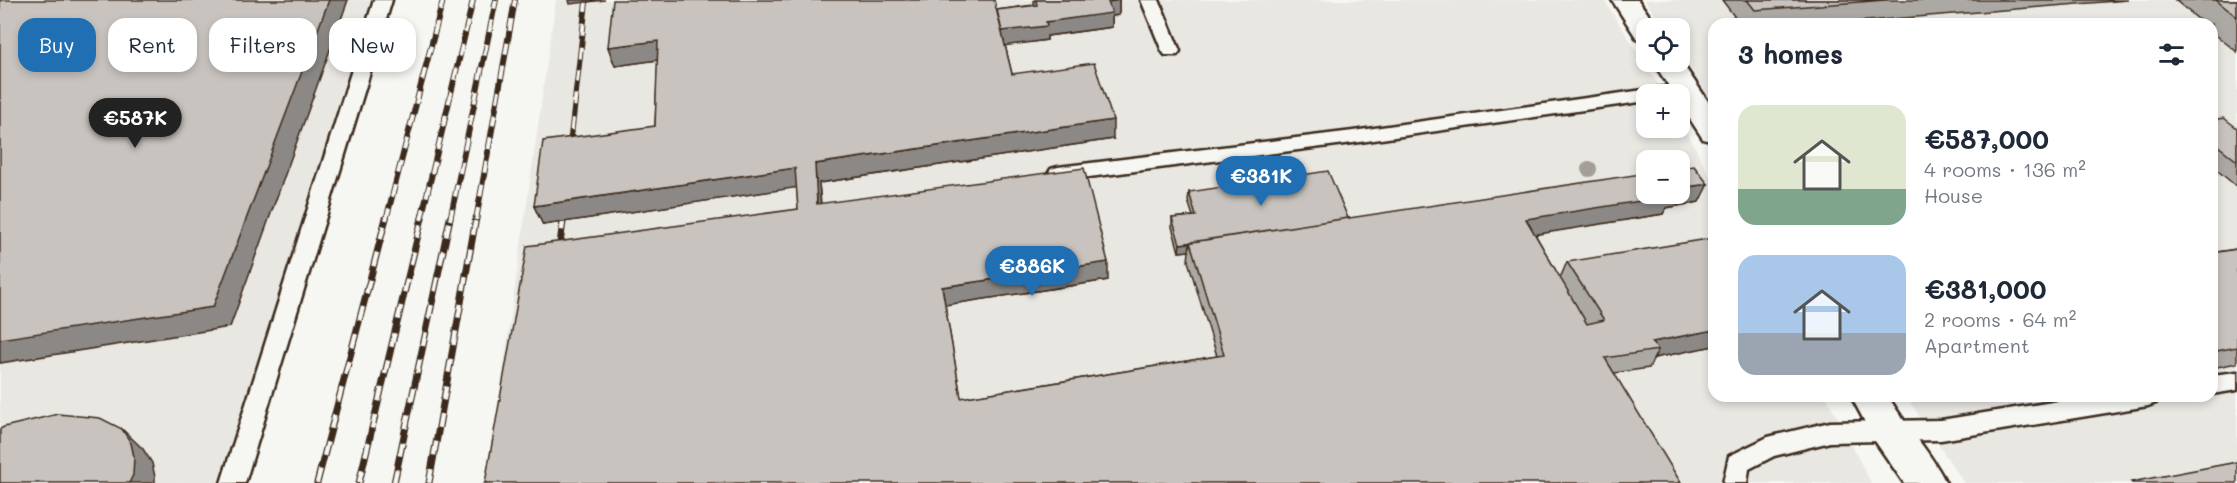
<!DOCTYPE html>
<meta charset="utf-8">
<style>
:root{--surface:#fff;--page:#f6f6f7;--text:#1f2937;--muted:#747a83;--accent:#1f6fb2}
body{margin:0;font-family:Mali,sans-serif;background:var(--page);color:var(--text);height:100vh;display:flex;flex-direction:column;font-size:22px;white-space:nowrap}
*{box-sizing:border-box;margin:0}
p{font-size:20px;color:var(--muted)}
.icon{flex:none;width:33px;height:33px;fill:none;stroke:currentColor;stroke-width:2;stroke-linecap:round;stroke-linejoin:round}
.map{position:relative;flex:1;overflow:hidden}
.sheet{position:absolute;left:1708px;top:18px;width:510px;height:384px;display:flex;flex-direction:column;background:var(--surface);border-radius:18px;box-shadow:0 3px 9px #0003}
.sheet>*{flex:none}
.banner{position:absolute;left:18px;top:18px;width:570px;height:54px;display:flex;gap:12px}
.tools{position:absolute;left:1636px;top:18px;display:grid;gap:12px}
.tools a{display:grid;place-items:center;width:54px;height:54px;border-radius:12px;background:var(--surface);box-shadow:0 3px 9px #0003;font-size:30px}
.price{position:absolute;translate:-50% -51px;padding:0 14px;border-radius:21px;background:var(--accent);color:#fff;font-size:20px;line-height:39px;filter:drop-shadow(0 2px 3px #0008)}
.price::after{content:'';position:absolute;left:50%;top:36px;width:18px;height:14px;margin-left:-9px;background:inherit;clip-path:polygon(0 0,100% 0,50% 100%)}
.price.active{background:#222;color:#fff}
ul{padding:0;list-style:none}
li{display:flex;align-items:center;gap:18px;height:150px;padding:0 30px}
li span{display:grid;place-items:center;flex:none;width:168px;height:120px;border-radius:18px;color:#555}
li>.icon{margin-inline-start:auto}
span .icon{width:72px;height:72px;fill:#fffc;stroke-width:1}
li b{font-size:26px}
h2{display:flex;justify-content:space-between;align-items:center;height:72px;padding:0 30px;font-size:26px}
.chip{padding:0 21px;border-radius:18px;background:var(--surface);box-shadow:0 3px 9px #0003;font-size:21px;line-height:54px}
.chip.active{background:var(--accent);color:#fff}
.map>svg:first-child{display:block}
.built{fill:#e8e7e2;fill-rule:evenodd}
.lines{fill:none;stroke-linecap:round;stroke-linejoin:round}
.lane-casing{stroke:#3b2a1e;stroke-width:5}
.secondary-casing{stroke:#3b2a1e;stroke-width:5}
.lane{fill:#f6f6f2;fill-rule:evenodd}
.secondary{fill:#f6f6f2;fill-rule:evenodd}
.rail-far1-casing{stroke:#3b2a1e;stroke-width:6}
.rail-casing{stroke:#3b2a1e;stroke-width:7}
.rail-far1{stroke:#f6f6f2;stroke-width:4;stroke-dasharray:12;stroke-linecap:butt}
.rail{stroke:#f6f6f2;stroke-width:4.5;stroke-dasharray:14;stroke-linecap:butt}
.tree{fill:#a59e96}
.wall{fill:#aca8a3;stroke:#3b2a1e;stroke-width:1.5}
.shaded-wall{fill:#8c8885;stroke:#3b2a1e;stroke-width:1.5}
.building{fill:#c8c3be;stroke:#3b2a1e;stroke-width:1.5}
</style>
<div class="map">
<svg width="2237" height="483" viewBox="0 0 2237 483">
<rect width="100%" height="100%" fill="#f6f6f2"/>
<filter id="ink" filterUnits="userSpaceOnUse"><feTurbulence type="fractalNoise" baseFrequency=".0167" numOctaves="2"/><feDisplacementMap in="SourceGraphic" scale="12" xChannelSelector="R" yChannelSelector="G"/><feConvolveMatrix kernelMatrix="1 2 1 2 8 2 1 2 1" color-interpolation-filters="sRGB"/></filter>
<g filter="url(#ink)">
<!-- built -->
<path class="built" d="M 0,0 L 381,0 L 225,483 L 0,483 Z
M 556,0 L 1604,0 L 1664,94 L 1647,94 L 1647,128 L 1680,128 L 1680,119 L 1714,184 L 1714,396 L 1826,396 L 1871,483 L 487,483 ZM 1647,160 L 1680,160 L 1680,194 L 1647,194 Z
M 1645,0 L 2237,0 L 2237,483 L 1964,483 L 1906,396 L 2212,396 L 2212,24 L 1714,24 L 1714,105 L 1680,53 L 1680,28 L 1664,28 Z"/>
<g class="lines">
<!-- lane casing -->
<g class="lane-casing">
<path id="lane" d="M 374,0 L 392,0 L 245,483 L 221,483 Z
M 1141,0 L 1159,0 L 1180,51 L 1177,55 L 1165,55 L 1162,51 Z
M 1686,84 L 1693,86 L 1695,90 L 1693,94 L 1680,97 L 1680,94 L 1647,94 L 1647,101 L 1353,143 L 1058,181 L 1051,179 L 1048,174 L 1051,169 L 1058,167 L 1353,131 Z
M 2237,372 L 2237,390 L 2212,394 L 2212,375 Z
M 2089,396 L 2160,396 L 2156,403 L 2148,406 L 1941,440 L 1830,442 L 1774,456 L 1749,469 L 1747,483 L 1723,483 L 1729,456 L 1768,437 L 1830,422 L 1941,420 Z"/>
</g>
<!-- secondary casing -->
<g class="secondary-casing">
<path id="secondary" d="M 1612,0 L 1638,0 L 1658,28 L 1647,28 L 1647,42 L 1637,39 Z
M 1680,60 L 1714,110 L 1714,142 L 1703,139 L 1680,104 L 1680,94 L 1674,94 L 1653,62 Z
M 1851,396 L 1888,396 C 1905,426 1931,452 1946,483 L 1904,483 L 1875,441 Z"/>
</g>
<!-- lane -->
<use href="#lane" class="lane"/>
<!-- secondary -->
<use href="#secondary" class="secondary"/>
<!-- rail-far1 casing -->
<g class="rail-far1-casing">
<path id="rail-far1" d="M 569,154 L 586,2
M 386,220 L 443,0
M 421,220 L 473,0
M 450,220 L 496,0
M 476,220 L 515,0"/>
</g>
<!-- rail casing -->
<g class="rail-casing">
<path id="rail" d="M 558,258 L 563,222
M 317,483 L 386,218
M 359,483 L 422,218
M 394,483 L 450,218
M 429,483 L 476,218"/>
</g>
<!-- rail-far1 -->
<use href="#rail-far1" class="rail-far1"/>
<!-- rail -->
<use href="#rail" class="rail"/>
</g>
<!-- trees -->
<circle class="tree" cx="1589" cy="169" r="8"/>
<!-- wall -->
<path class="wall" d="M 1034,0 L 1119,0 L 1119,15 L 1112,16 L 1112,27 L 1047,36 L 1047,40 L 1005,45 L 1012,74 L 1113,139 L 819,183 L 821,204 L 1108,280 L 945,305 L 961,398 L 1217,356 L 1188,261 L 1189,251 L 1179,252 L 1172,227 L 1172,218 L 1193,216 L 1188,201 L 1189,192 L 1348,218 L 1699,202 L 1666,208 L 1663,214 L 1535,234 L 1560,278 L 1567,262 L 1714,346 L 1654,358 L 1649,368 L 1614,373 L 485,483 L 798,209 L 797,187 L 543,225 L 534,206 L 655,126 L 658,60 L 615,66 L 608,47 L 997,10 L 1034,5 Z
M 1722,0 L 2128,0 L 1829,24 L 1740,24 Z
M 2175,0 L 2237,0 L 2237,52 L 2212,32 L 2212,24 L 2204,24 Z
M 2212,120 L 2237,128 L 2237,187 L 2212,166 Z
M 2237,249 L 2237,363 L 2212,368 L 2212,253 Z"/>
<!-- shaded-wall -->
<path class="shaded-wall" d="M 329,0 L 348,0 L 230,327 L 0,363 L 0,339 Z
M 569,0 L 605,0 L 570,4 Z
M 1119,0 L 1119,15 L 1112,16 L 1112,27 L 1047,36 L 1047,40 L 1003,46 L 1002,31 L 1046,22 L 1108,2 Z
M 658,41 L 665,59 L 615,66 L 608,47 Z
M 1113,120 L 1113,139 L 819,183 L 822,223 L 817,204 L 815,164 Z
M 795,168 L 800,187 L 543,225 L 534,206 Z
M 1708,184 L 1699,202 L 1666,208 L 1663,214 L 1520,237 L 1526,219 L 1666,194 L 1680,194 L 1680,188 Z
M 1190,243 L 1189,251 L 1179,252 L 1180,244 Z
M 1108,262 L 1108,280 L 945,305 L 942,287 Z
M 1714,330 L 1714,346 L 1654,358 L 1658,350 L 1652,342 Z
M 122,429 L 143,449 L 152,463 L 155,477 L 155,483 L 129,483 Z"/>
<!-- building -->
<path class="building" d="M 0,0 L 329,0 L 213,307 L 0,339 Z
M 613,0 L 994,0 L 1012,74 L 1094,63 L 1113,120 L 815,164 L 817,204 L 1084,168 L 1108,262 L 942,287 L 961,398 L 1224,355 L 1190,242 L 1647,173 L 1647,194 L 1670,194 L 1672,196 L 1526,219 L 1587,324 L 1604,320 L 1567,262 L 1714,238 L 1714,330 L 1652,342 L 1658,350 L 1605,358 L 1681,483 L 485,483 L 527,246 L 798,209 L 795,168 L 534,206 L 543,141 L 655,126 L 658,41 L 608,47 Z
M 1036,0 L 1119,0 L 1108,2 L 1112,13 L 1046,22 L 1047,26 L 1002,31 L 997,10 L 1037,5 Z
M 1747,0 L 1885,0 L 1755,10 Z
M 2216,0 L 2237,0 L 2237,17 Z
M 1997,21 L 2000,24 L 1976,24 Z
M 2224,118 L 2237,128 L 2237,161 L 2212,141 L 2212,120 Z
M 1694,166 L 1708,184 L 1680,188 L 1680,168 Z
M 1328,171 L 1348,218 L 1180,244 L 1172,218 L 1196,216 L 1189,192 Z
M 2237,249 L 2237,347 L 2212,352 L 2212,253 Z
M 58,414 L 100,418 L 122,429 L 131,443 L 134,457 L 133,475 L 129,483 L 0,483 L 0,429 L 4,427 Z
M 2237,462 L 2237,483 L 2132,483 L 2131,482 Z"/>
</g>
</svg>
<div class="tools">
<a><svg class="icon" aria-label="locate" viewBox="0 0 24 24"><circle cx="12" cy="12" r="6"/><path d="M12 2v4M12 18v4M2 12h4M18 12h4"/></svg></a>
<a>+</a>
<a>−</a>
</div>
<b class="price active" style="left:135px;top:149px">€587K</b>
<b class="price" style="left:1261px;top:207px">€381K</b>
<b class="price" style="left:1032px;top:297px">€886K</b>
<div class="banner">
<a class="chip active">Buy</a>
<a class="chip">Rent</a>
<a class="chip">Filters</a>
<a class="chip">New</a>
</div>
<section class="sheet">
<h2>3 homes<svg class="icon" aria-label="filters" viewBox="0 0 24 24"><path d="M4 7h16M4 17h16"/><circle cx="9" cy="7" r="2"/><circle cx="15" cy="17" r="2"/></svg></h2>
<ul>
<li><span style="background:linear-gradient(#dfe7d0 70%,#7fa58c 0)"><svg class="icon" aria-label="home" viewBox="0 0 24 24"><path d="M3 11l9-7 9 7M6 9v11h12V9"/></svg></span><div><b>€587,000</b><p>4 rooms · 136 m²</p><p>House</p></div></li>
<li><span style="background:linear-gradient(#a9c7e8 65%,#9aa5b1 0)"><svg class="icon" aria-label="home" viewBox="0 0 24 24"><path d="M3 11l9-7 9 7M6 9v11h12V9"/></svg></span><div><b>€381,000</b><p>2 rooms · 64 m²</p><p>Apartment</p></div></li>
</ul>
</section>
</div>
